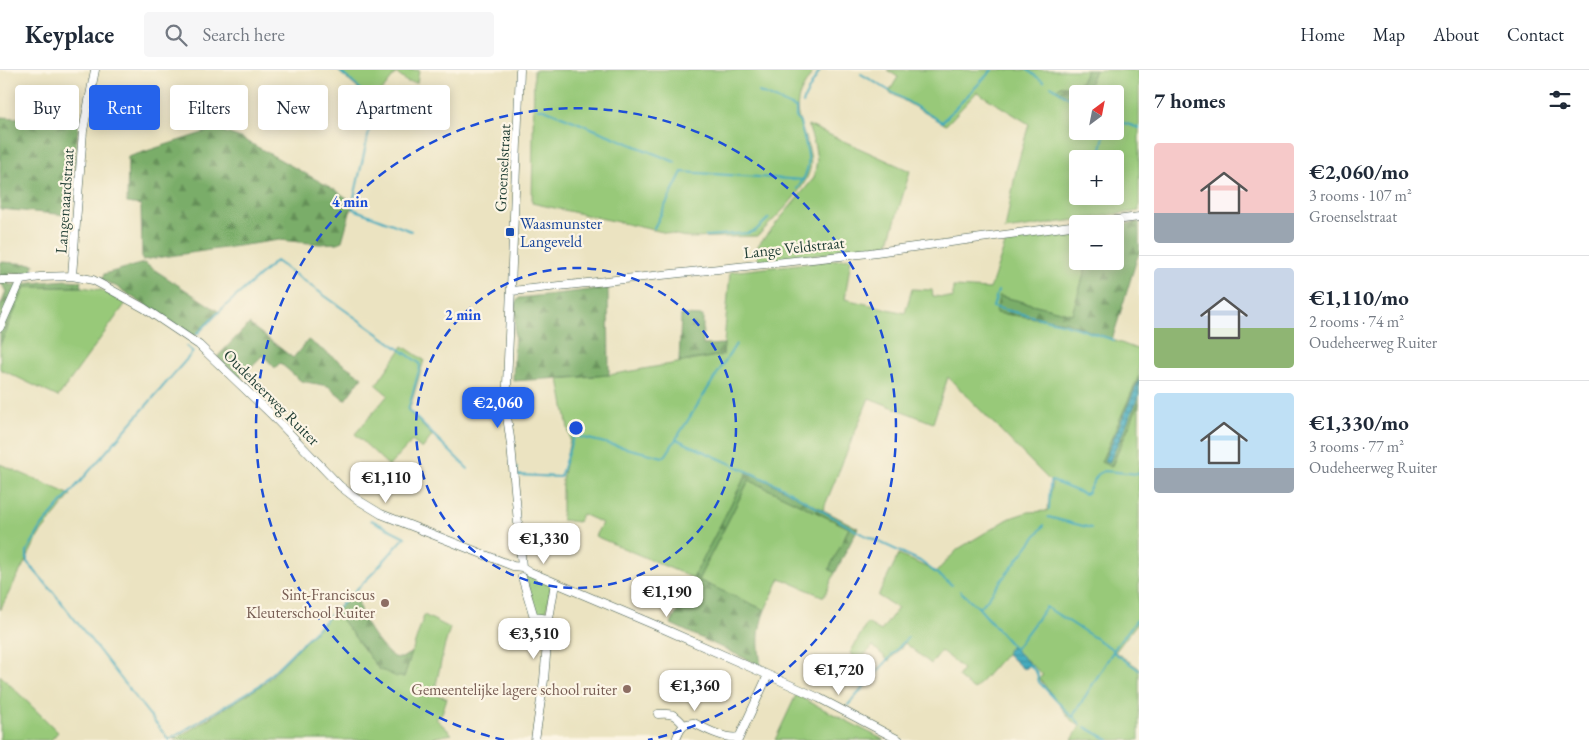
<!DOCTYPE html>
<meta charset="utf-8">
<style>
:root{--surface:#fff;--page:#f6f6f7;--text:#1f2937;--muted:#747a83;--line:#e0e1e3;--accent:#2563eb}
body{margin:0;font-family:"EB Garamond",serif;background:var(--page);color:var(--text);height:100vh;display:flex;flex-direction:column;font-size:19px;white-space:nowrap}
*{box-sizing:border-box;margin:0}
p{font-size:16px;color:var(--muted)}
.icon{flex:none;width:28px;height:28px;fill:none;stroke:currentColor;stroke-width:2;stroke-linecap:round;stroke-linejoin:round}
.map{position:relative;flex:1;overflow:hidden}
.sheet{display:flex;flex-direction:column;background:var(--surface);width:450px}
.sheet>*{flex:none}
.guide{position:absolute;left:15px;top:15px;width:475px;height:45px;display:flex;gap:10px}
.needle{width:32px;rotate:32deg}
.fabs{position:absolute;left:1069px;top:15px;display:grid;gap:10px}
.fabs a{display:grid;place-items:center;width:55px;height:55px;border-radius:5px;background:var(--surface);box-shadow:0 2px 12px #0003;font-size:25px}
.price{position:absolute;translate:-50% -42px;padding:0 11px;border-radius:10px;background:#fff;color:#222;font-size:16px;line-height:32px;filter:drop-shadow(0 1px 2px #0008)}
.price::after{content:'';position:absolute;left:50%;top:30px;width:15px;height:11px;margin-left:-8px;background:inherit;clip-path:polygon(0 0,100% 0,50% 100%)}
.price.current{background:var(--accent);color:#fff}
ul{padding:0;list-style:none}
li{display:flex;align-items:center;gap:15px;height:125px;padding:0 15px}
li+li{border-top:1px solid var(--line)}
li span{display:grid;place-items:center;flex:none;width:140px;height:100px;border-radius:5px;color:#555}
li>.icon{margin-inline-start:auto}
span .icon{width:60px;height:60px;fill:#fffc;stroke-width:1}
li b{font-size:21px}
h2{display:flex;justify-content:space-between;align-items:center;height:60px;padding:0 15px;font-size:21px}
.chip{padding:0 18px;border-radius:5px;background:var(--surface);box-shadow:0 2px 12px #0003;font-size:18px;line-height:45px}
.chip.current{background:var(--accent);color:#fff}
header{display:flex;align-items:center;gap:30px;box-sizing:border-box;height:70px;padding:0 25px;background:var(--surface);border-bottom:1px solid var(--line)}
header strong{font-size:24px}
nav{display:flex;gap:28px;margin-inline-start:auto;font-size:18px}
.search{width:350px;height:45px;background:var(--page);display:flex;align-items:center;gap:12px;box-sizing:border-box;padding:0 18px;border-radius:5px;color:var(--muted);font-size:19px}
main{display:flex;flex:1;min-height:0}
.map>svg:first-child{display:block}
.grass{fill:#98c979;stroke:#5c8356;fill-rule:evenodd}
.forest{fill:url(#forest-firs);stroke:#4c754e}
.water{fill:url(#water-rules);stroke:#2e7378}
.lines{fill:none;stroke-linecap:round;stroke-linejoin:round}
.stream{stroke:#3ea9bd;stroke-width:2}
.minor-casing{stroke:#3e5649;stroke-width:9}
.minor{stroke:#fff;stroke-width:8}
.ring{fill:none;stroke:#1d4ed8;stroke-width:2.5;stroke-dasharray:9 6}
.transit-dot{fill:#1a4fb4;stroke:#fcf5e5;stroke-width:2}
.education-dot{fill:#8d6e63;stroke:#fcf5e5;stroke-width:2}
.labels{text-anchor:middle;stroke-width:4.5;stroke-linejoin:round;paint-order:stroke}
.street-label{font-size:16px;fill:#1f3d34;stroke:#fcf5e5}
.transit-label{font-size:16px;fill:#164399;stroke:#fcf5e5;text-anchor:start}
.education-label{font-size:16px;fill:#785e54;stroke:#fcf5e5;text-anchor:end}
.centre{fill:#1d4ed8;stroke:#fcf5e5;stroke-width:2.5}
.ring-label{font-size:15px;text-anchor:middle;font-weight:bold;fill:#1d4ed8;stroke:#fcf5e5;stroke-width:4.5;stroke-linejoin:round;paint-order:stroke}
</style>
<header>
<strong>Keyplace</strong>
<div class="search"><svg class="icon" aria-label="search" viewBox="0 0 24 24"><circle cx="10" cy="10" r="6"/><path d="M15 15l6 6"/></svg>Search here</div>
<nav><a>Home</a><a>Map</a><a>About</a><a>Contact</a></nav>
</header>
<main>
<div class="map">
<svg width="1139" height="670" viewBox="0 0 1139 670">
<defs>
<pattern id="forest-firs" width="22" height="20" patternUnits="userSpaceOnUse" patternTransform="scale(1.25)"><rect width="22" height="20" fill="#7aad69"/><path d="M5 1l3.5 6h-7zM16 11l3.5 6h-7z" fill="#638e57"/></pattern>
<pattern id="water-rules" width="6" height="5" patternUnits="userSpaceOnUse" patternTransform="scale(1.25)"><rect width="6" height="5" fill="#3ea9bd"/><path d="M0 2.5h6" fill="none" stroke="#338b9a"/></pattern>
</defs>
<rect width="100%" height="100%" fill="#fcf5e5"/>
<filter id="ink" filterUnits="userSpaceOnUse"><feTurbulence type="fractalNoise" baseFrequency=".02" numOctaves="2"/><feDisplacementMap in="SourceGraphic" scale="10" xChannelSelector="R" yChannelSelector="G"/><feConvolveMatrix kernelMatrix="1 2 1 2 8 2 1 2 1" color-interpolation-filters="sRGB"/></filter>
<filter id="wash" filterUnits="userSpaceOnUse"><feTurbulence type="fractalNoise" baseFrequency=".0096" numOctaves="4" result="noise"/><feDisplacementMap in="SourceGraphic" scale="20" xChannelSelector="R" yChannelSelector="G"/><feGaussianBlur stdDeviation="1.12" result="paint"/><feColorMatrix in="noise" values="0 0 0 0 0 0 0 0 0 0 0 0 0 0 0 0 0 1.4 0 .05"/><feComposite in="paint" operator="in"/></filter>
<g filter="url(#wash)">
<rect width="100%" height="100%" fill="#ebe3c1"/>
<!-- grass -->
<path class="grass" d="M 337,0 L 419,0 L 417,13 L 407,12 L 396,3 L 373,32 Z
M 534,0 L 814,0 C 809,9 800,20 798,31 C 793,53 815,76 810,99 C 804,123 774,148 758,166 L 690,168 L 532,133 Z
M 887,0 L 1087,0 L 1081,12 L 1071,16 L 1060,16 L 1056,20 L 1077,33 L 1078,61 L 1115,61 L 1115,24 L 1085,24 L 1095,0 L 1139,0 L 1139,141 L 1005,160 L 1016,100 L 1029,54 L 977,22 L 946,55 L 889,22 L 898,7 ZM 1078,89 L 1115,89 L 1115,126 L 1078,126 Z
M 808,55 L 910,101 L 888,175 L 758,193 L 757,179 L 759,174 L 814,108 L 817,90 L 815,77 Z
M 1077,161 L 1078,191 L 1088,191 L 1072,244 L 1000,226 L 996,243 L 1067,252 L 1139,280 L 1139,306 L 1101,392 L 1112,396 L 1139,333 L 1139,551 L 1115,582 L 1139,598 L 1139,670 L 1072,670 L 1080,656 L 1072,651 L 1039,608 L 1043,605 L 1012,577 L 974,620 L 958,607 L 963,599 L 941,581 L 931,594 L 905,573 L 889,591 L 873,576 L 859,591 L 850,583 L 867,553 L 881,561 L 898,538 L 878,526 L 899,484 L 936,502 L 958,479 L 1010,448 L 1028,442 L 1047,441 L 1052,413 L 948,307 L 933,353 L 869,328 L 823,440 L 748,401 L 693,508 L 595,466 L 602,453 L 582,444 L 578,452 L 562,450 L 562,410 L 570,369 L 559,309 L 609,305 L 723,285 L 730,202 L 851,188 L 845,229 L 905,243 L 912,219 L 932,220 L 933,226 L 953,228 L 953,217 L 990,219 L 1006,171 Z
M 25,217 L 82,217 L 101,220 L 126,233 L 58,327 L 0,299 L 0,275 Z
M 403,276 L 424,290 L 409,341 L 432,366 L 422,379 L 412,371 L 389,396 L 355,364 L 388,325 L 376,315 Z
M 0,394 L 71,425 L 39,465 L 0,540 Z
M 749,410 L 849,458 L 829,499 L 835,503 L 824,527 L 780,508 L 765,540 L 698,510 Z
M 524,503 L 547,512 L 551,516 L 546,544 L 543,546 L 536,542 Z
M 335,541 L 379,599 L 404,607 L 424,545 L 450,558 L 444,578 L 434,624 L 447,628 L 442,643 L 436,649 L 452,664 L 422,670 L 174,670 L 264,614 Z
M 0,605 L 58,662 L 51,670 L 0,670 Z
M 796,625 L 884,670 L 775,670 Z"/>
<!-- forest -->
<path class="forest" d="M 1087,0 L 1095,0 L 1085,24 L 1078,24 L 1077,33 L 1056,20 L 1060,16 L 1071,16 L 1081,12 Z
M 0,47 L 79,51 L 68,145 L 0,139 Z
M 215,59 L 241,68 L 335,120 L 353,132 L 342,171 L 338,173 L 320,174 L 279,170 L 142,190 L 141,135 L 127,133 L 128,87 Z
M 1139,152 L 1139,182 L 1112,270 L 1067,252 L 996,243 L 999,226 L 1072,244 L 1088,191 L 1115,191 L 1115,156 Z
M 0,192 L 34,194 L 32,203 L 10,203 L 8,215 L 66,210 L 81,211 L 82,217 L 25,217 L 0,275 L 0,237 L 6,222 L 2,214 L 0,214 Z
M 144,193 L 218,241 L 194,267 L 117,217 L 102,210 L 104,204 Z
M 608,218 L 609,305 L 513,311 L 516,232 L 519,228 Z
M 681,245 L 703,246 L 703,275 L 724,274 L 723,285 L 679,292 Z
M 249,254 L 293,288 L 308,270 L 362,307 L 345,330 L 328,316 L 301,311 L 280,293 L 275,298 L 263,285 L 240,308 L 217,287 Z
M 1139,306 L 1139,333 L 1111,397 L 1101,392 Z
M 748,401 L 858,458 L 835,503 L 829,499 L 849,458 L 749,410 L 698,510 L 765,540 C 757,561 758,574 761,596 L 671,554 L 693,508 Z
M 355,520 C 359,527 358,535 361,543 C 365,554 383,582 394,587 C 397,588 399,588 402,588 L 412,582 L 404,607 L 397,607 L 379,599 L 335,541 Z"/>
<!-- water -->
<path class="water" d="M 1139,310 L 1139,326 L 1109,393 L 1104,391 Z
M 1011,577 L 1016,580 L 1030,594 L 1027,598 L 1023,599 L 1007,584 L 1007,580 Z"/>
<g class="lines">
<!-- stream -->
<path class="stream" d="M 338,0 L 373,30 L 375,35 L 354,128 L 353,139 L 411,161
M 1027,0 L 1044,12
M 861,4 L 942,52 L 992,0
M 1051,16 L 1078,34
M 759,22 L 796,38 L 796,47 L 800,53 C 807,81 816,94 797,119
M 803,34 L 805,27 L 820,0
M 538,39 L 544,39 L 675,92
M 1115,50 L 1139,58
M 1100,83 L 1105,61
M 654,158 L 682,102 L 804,110
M 706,166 L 748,163 L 755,161 L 769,148
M 998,221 L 993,237 L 1065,254 L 1114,270
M 197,264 L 223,238 L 276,191 L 419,293 L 420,297 L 408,340 L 468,399
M 676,369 L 736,274
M 517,398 L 517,405 L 560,407 L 573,368 L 576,366 L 663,387 L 666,385 L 676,369 L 780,416 L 860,463 L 920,491 L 952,515
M 1049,439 L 1050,412 L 1052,411 L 1084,424 L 1087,423 L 1098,404 L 1104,401 L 1139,404
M 1048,447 L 1091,458
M 960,521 L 978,537 L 1014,578
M 979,537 L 985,532 L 1044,455
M 1015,579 L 1046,537 L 1114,580
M 1113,582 L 1139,600
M 1029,594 L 1037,603 L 1039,612 L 1072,647 L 1073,646 L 1081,655
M 848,635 L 908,567
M 1073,646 L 1117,575 L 1139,547
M 1085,657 L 1109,670
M 170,669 L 260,615 L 373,503 L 405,467 L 371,450
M 169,670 L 54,523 L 27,492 L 27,481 L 42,456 L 65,429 L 193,282 L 186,276"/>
</g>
</g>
<g filter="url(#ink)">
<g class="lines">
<!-- minor casing -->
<g class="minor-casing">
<path id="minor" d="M 520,0 L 506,339 L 511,375 L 522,497
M 1085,154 L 1139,147
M 72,206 L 83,61 L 95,0
M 0,210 L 21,210 L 40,207 L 72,206 L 93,210 L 106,217 L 144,238 L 199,275 L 270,343 L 340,416 L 358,430 L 381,444 L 513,496 L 522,497 L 530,502 L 655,555 L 768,605 L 819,628 L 899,670
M 512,221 L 869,183 L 1078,155
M 0,257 L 21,210
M 522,507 L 534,547 L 549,549
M 658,644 C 672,643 675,644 684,655
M 535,670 L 544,610 L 549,549 L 555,513
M 676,670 C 679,661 683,652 694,653 C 705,659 727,670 739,667
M 738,670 L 768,605"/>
</g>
<!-- minor -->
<use href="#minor" class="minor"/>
</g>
</g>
<!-- distance rings -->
<g class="ring">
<circle cx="576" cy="358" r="160"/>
<path d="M504 670A320 320 0 1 1 648 670"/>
</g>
<!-- markers -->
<rect class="transit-dot" x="505" y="157" width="10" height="10" rx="2.5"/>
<g class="education-dot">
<circle cx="385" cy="533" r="5"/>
<circle cx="627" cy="619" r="5"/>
</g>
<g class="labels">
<!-- street labels -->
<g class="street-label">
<text transform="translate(502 98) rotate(-87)" y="6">Groenselstraat</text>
<text transform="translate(64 131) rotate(-86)" y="6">Langenaardstraat</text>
<text transform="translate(794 177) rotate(-6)" y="6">Lange Veldstraat</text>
<text transform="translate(272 327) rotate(45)" y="6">Oudeheerweg Ruiter</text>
</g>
<!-- transit labels -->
<g class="transit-label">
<text x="520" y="159">Waasmunster<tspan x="520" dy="18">Langeveld</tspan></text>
</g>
<!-- education labels -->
<g class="education-label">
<text x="375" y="530">Sint-Franciscus<tspan x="375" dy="18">Kleuterschool Ruiter</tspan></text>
<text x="617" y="625">Gemeentelijke lagere school ruiter</text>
</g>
</g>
<circle cx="576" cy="358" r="8" class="centre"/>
<g class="ring-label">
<text x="350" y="137">4 min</text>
<text x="463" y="250">2 min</text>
</g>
</svg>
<div class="fabs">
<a><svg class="needle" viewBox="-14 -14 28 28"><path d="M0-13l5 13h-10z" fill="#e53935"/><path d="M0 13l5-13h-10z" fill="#747a83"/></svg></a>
<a>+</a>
<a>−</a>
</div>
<b class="price current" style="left:498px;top:359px">€2,060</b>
<b class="price" style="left:386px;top:434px">€1,110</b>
<b class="price" style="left:544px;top:495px">€1,330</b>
<b class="price" style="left:667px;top:548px">€1,190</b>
<b class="price" style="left:534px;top:590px">€3,510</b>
<b class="price" style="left:839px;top:626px">€1,720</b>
<b class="price" style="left:695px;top:642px">€1,360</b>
<div class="guide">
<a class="chip">Buy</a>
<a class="chip current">Rent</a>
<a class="chip">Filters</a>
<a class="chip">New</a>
<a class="chip">Apartment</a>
</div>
</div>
<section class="sheet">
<h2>7 homes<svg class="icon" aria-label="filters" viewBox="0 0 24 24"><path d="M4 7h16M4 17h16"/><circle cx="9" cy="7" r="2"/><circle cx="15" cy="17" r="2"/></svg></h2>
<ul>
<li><span style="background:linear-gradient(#f6c9c9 70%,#9aa5b1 0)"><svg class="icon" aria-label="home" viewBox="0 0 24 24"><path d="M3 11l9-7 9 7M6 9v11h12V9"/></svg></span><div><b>€2,060/mo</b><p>3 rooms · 107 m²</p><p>Groenselstraat</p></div></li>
<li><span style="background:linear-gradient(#c9d6e8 60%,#8fb573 0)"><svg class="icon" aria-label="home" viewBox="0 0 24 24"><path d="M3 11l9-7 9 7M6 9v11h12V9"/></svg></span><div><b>€1,110/mo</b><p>2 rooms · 74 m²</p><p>Oudeheerweg Ruiter</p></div></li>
<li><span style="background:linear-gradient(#bfe0f5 75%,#9aa5b1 0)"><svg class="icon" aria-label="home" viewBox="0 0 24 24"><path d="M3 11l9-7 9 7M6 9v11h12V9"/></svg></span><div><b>€1,330/mo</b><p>3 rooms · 77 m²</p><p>Oudeheerweg Ruiter</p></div></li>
</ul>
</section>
</main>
